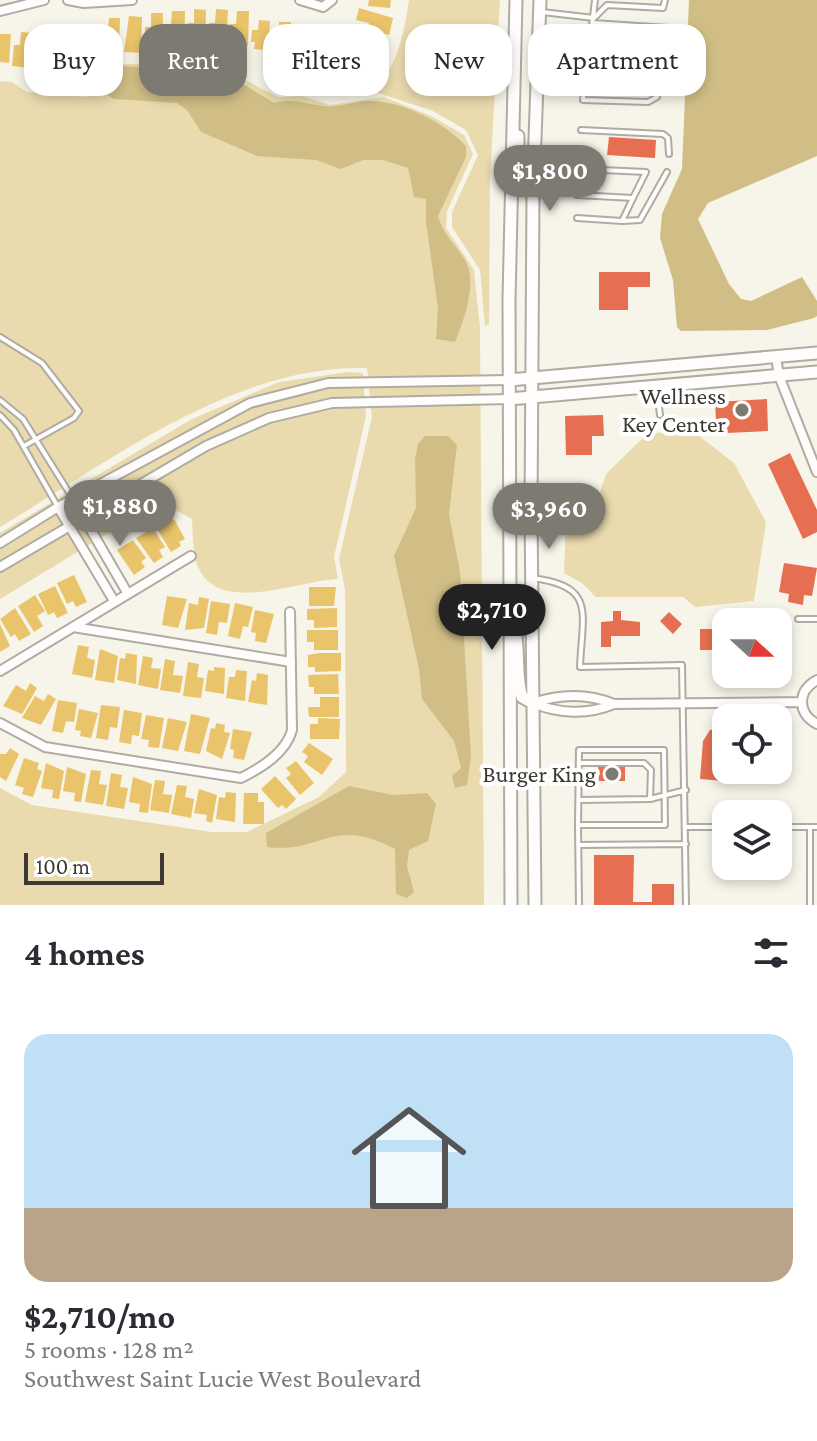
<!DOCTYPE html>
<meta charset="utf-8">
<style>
:root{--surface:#fff;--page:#f2f2f3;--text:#2b2b33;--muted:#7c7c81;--accent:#7d7a72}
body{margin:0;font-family:"Crimson Pro",serif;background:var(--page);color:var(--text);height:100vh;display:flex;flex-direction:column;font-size:30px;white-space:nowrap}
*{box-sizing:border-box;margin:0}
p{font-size:26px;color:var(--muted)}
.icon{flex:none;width:44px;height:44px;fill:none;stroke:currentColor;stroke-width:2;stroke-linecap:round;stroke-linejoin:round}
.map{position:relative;height:905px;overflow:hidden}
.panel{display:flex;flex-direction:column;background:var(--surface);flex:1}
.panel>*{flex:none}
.banner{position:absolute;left:24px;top:24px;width:770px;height:72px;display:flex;gap:16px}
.needle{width:52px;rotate:111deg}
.controls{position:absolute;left:712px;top:608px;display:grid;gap:16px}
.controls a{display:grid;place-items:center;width:80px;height:80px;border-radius:16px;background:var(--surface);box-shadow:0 4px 12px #0003;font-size:40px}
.scale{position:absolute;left:24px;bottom:20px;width:140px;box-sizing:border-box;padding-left:8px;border:4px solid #3c3932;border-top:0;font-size:22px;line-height:28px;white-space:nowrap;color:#3c3932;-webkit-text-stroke:6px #fff;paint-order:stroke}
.price{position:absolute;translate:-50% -68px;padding:0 18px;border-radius:28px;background:var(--accent);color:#fff;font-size:26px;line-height:52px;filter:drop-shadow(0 2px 4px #0008)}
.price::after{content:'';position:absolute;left:50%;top:48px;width:24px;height:18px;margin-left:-12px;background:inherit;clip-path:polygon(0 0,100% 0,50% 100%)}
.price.selected{background:#222;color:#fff}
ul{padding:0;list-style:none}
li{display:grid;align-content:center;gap:16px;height:424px;padding:0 24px}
li span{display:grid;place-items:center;height:248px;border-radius:24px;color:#555}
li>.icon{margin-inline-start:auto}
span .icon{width:144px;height:144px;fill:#fffc;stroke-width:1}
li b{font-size:34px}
h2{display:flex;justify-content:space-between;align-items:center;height:96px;padding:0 24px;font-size:34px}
.chip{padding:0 28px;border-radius:24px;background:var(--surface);box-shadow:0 4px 12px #0003;font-size:28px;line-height:72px}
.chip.selected{background:var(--accent);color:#fff}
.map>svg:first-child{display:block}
.green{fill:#eadbae}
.water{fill:#d0be86}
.homes{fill:#e9c46a}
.shops{fill:#e76f51}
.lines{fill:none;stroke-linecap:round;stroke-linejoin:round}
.lane-casing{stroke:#aeaca3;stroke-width:8}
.street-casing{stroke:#aeaca3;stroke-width:12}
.secondary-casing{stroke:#aeaca3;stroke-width:15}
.lane{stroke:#fefdfc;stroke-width:4}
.street{stroke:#fefdfc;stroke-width:8}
.secondary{stroke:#fefdfc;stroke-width:11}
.poi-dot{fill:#7d7a72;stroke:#fff;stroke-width:3}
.labels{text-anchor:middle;stroke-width:8;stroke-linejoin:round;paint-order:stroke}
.poi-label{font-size:24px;fill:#3c3932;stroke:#fff;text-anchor:end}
</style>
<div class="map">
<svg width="817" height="905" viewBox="0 0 817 905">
<rect width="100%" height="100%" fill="#f7f4e9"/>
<!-- green -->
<path class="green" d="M 409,0 L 500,0 L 490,178 L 489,324 L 485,326 L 480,270 L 452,227 L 452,212 L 478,155 L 466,130 L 433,111 L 375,92 C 397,64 404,35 409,0 Z
M 169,62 L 194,70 L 228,71 L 278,97 L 302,96 L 330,105 L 384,97 L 431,116 L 464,135 L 473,154 L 447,211 L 446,228 L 474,270 L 480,328 L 484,905 L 0,905 L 0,788 L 32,805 L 212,832 L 247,832 L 319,797 L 346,772 L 345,589 L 339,559 L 372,417 L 367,368 C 235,364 109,462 0,527 L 0,81 L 12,82 L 27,92 L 87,97 L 104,86 L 110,65 Z
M 348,372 L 363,373 L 366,416 L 334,557 L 338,579 C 300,580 221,615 199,569 C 192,555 193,534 192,519 L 172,508 L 140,514 L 0,599 L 0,533 L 192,419 L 279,382 Z
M 694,432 L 734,463 L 766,522 L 754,601 L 695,607 L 683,597 L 596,597 L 582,583 L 564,573 L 566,521 L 591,521 L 606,474 L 648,433 Z"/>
<!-- water -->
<path class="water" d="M 689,0 L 817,0 L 817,156 L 708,203 L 698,219 L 729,284 L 741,299 L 751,301 L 802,277 L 817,301 L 817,316 L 814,318 L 767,330 L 681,331 L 677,327 L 673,280 L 660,238 L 662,214 L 682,169 Z
M 123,66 L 230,76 L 274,103 C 294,98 304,104 323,106 C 337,108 352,102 366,101 C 400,99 444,122 466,146 L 466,157 L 438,216 C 443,234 455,244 465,260 C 478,282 464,320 455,342 L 436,339 L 438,308 L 426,222 L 426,199 L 414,197 L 408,168 L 383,160 L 363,160 L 341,169 L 316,160 L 257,156 L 201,132 L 187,110 L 177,103 L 114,99 L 106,94 L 113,69 Z
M 425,436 L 448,436 L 457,445 L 449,514 L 460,572 L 471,756 L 467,785 L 455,788 L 452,776 L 461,768 L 454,741 L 422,699 L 419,669 L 394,556 L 416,508 L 415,459 L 418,444 Z
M 349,786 L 393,795 L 427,793 L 436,804 L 428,841 L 409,850 L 407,866 L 414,892 L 407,898 L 396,894 L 395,849 C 333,815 321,854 267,847 L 266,833 Z"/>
<!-- homes -->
<path class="homes" d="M 369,0 L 391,0 L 390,8 L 368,6 Z
M 359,8 L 393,18 L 389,35 L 367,29 L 369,23 L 356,20 Z
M 194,9 L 206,10 L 205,46 L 187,45 L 188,23 L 194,23 Z
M 216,9 L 228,10 L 226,45 L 208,45 L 209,23 L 215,23 Z
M 172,11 L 185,11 L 184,46 L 166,46 L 167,24 L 171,24 Z
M 237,11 L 249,11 L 248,46 L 229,45 L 230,24 L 236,24 Z
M 151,13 L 163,13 L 162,48 L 145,48 L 145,27 L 151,27 Z
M 129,16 L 142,17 L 141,53 L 124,52 Z
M 109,18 L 120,18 L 119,52 L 102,51 L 102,31 L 108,31 Z
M 259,20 L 270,21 L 268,50 L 254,49 L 255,42 L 251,42 L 252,30 L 258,30 Z
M 279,22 L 291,22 L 290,57 L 285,59 L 271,56 L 273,36 L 279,36 Z
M 298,25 L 305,25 L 305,34 L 309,34 L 310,25 L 316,25 L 319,59 L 293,59 Z
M 324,30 L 335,30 L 334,43 L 343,44 L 341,66 L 322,65 Z
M 21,32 L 33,33 L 30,68 L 12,66 L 14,45 L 20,45 Z
M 42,32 L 55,33 L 51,69 L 33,67 L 35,45 L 41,46 Z
M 85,32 L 97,33 L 94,69 L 76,67 L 78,45 L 83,46 Z
M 366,32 L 381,67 L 361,75 L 353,54 L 361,51 L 355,37 Z
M 0,34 L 11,34 L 9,63 L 0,62 Z
M 64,36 L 76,37 L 73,72 L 55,71 L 57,49 L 63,49 Z
M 174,519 L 185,539 L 179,542 L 181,546 L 171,552 L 157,529 Z
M 153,528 L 165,547 L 159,550 L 163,557 L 154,563 L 136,538 Z
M 133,540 L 146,558 L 141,562 L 145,567 L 134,575 L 117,550 Z
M 74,575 L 87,602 L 76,607 L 73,601 L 67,604 L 57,583 Z
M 55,586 L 68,613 L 57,618 L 54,612 L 48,615 L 38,594 Z
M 309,587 L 336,587 L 334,606 L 309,606 Z
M 35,595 L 45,611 L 37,616 L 43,626 L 34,632 L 18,606 Z
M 167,596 L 187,599 L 178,628 L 162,625 Z
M 199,597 L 209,599 L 204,628 L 185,630 L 189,603 L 198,605 Z
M 211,601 L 230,604 L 227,623 L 219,622 L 217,635 L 206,633 Z
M 235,603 L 253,607 L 248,627 L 243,626 L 240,639 L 228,636 Z
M 15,608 L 31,634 L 19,641 L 15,634 L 11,637 L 0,619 Z
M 337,608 L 337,627 L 314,628 L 314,620 L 307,620 L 307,609 Z
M 255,610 L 274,614 L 266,643 L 255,641 L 256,633 L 251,632 Z
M 0,624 L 10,646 L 0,652 Z
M 307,630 L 338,630 L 338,650 L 314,650 L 314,642 L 307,642 Z
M 78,645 L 89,647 L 87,658 L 95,660 L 92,678 L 72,674 Z
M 100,649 L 118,656 L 114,683 L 95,680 Z
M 126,653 L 137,655 L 136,684 L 117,680 L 120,658 L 125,659 Z
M 319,653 L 341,653 L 341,671 L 315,672 L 315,667 L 308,667 L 308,655 Z
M 143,656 L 153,658 L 151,668 L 161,669 L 158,689 L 138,685 Z
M 165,659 L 175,661 L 173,675 L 183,676 L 180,693 L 160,690 Z
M 188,662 L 199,664 L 197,677 L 204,678 L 201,698 L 183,696 Z
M 214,667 L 225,668 L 224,694 L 205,691 L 208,670 L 214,671 Z
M 236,670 L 247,671 L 245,701 L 226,698 L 229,677 L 235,677 Z
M 257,673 L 268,675 L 267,705 L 248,702 L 252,680 L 256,681 Z
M 338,674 L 339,694 L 314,694 L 314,687 L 309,687 L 308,675 Z
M 30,683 L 37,688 L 22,714 L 3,706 L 16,685 L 26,691 Z
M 48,694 L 56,699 L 41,725 L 22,718 L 35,696 L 44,701 Z
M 320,697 L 339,697 L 339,717 L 309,717 L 308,707 L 320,707 Z
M 58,700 L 77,703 L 74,722 L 66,721 L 63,733 L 52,731 Z
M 101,705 L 120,707 L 117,728 L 110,727 L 108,740 L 96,738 Z
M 79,709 L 98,713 L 91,738 L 80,736 L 81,731 L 75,730 Z
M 124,710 L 142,713 L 139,736 L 132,735 L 131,744 L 119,742 Z
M 191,714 L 210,718 L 200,754 L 184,751 Z
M 146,715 L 164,718 L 159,748 L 148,747 L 149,740 L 141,739 Z
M 168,718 L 187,722 L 178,751 L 162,748 Z
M 318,718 L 340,719 L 339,739 L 310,739 L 310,724 L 318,724 Z
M 216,723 L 225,725 L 224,732 L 230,733 L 222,759 L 206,751 L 211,728 L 215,729 Z
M 233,729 L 252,732 L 244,760 L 233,758 L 234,750 L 230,749 Z
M 309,743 L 333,759 L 322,775 L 304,762 L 308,756 L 302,752 Z
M 10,748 L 19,754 L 6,781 L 0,777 L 0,754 L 6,754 Z
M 24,758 L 39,763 L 37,769 L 42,771 L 33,797 L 22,794 L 24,788 L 15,785 Z
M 296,761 L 314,783 L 300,795 L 286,778 L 291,774 L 286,768 Z
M 46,763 L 64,771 L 59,799 L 52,798 L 53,790 L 41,788 Z
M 67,767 L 86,774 L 81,802 L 74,801 L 75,793 L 63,791 Z
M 91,770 L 101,771 L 99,784 L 107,785 L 103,805 L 85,802 Z
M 111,773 L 122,775 L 120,787 L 128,788 L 124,809 L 106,806 Z
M 275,776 L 296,799 L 286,809 L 282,805 L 278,808 L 261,789 Z
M 133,777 L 152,784 L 148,813 L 139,812 L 140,804 L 129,802 Z
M 155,780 L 165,781 L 163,794 L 172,795 L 169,813 L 150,810 Z
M 177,785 L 187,786 L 185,797 L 194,799 L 191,818 L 171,814 Z
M 199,789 L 217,795 L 212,823 L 206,821 L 207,815 L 194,813 Z
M 226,792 L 236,793 L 235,822 L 216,819 L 219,797 L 225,798 Z
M 244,793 L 258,793 L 258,802 L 264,802 L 264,824 L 243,824 Z"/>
<!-- shops -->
<path class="shops" d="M 611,31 L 648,33 L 647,56 L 610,54 Z
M 602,72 L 641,74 L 640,93 L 601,91 Z
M 609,137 L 656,140 L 655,158 L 607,155 Z
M 599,272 L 650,272 L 650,287 L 628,287 L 628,310 L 599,310 Z
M 767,399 L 768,431 L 727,433 L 726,419 L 716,420 L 715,402 Z
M 603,415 L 604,436 L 592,436 L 592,455 L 566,455 L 565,416 Z
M 790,453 L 817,510 L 817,532 L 803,539 L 768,464 Z
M 784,563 L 817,568 L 812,596 L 804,595 L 803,605 L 788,602 L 789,594 L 779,592 Z
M 613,611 L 621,611 L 621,620 L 640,622 L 640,636 L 611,636 L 611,647 L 601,647 L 601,622 L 613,621 Z
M 669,612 L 682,624 L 673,634 L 660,621 Z
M 700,629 L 726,629 L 726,650 L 700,650 Z
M 778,632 L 784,632 L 784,669 L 778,669 Z
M 724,719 L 725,781 L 700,779 L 703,741 L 710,730 L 723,727 Z
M 598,766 L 625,766 L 625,781 L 599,781 Z
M 594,855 L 634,855 L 633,902 L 652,902 L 652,884 L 674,884 L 674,905 L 594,905 Z"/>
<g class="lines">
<!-- lane casing -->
<g class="lane-casing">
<path id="lane" d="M 542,12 L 594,18 L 607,5 L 663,8 L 665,0
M 589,56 L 666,59 L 668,28 L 593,23
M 588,62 L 655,69 L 660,76 L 657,97 L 648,102 L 583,100 L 595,0
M 581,130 L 663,134 L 668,138 L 669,154
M 577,195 L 633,198 L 646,172 L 580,169
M 577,218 L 622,221 L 633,198
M 622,221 L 640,220 L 667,172
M 0,337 L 42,363 L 79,411 L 74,418 L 24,446
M 657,390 L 660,415
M 0,400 L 23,419 L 73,499
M 0,415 L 14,430 L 58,507
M 533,513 L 577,511
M 532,578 C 597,586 582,613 580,667 L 682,665 L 686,905
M 798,619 L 817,619
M 579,750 L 664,750 L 665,825 L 578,825 Z
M 579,763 L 644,763 L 651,770 L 650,799
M 579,800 L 650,799 L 686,790
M 578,825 L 579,905
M 686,827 L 726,827
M 778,827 L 817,827
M 579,845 L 686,844
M 810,905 L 810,827"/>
</g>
<!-- street casing -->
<g class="street-casing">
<path id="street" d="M 68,0 L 84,3 L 132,0
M 300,0 L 323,7 L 332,0
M 0,11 L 44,0
M 776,357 L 779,376 L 817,472
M 73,499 L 128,594
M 58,507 L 114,601
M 0,543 L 58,507 L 250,403 L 328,383 L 509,380
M 0,567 L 206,446 L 269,418 L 332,403 L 509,399
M 73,627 L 291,662
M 0,671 L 191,556
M 817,680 C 797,691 797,713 817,724
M 533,703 C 560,694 587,693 614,704 L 801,702
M 533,703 C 559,714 588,715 614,704
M 0,723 L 45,747 L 241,778 C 261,768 286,753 292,730 L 290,612"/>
</g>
<!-- secondary casing -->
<g class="secondary-casing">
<path id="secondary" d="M 518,136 C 518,152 517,170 533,177
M 509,380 L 817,353
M 509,399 L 817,372
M 513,622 C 521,646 514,673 522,697 L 533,703
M 511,905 L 509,299 L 516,0
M 535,905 L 531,513 L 533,194 L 540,0"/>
</g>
<!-- lane -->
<use href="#lane" class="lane"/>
<!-- street -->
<use href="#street" class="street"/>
<!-- secondary -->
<use href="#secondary" class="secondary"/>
</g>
<!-- markers -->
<g class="poi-dot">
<circle cx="742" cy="410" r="8"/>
<circle cx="612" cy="774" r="8"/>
</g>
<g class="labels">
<!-- poi labels -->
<g class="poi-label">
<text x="726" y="404">Wellness<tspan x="726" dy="28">Key Center</tspan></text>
<text x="596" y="782">Burger King</text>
</g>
</g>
</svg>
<div class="controls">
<a><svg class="needle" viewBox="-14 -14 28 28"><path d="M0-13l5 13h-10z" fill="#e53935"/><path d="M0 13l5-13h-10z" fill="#7c7c81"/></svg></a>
<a><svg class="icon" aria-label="locate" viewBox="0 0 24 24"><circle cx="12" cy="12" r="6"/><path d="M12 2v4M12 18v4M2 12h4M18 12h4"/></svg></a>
<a><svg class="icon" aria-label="layers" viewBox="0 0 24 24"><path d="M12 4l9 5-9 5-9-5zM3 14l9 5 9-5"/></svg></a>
</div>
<div class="scale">100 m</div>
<b class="price" style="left:550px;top:213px">$1,800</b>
<b class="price" style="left:120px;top:548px">$1,880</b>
<b class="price" style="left:549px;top:551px">$3,960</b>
<b class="price selected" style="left:492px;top:652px">$2,710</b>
<div class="banner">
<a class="chip">Buy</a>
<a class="chip selected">Rent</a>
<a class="chip">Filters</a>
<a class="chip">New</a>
<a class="chip">Apartment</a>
</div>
</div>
<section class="panel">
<h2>4 homes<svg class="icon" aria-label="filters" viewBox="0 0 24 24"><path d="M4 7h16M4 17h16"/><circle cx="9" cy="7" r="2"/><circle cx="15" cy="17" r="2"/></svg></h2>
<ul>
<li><span style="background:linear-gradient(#bfe0f5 70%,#b9a48a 0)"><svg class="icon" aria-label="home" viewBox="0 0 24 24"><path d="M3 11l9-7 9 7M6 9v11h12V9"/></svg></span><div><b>$2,710/mo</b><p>5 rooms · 128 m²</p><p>Southwest Saint Lucie West Boulevard</p></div></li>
</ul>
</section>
